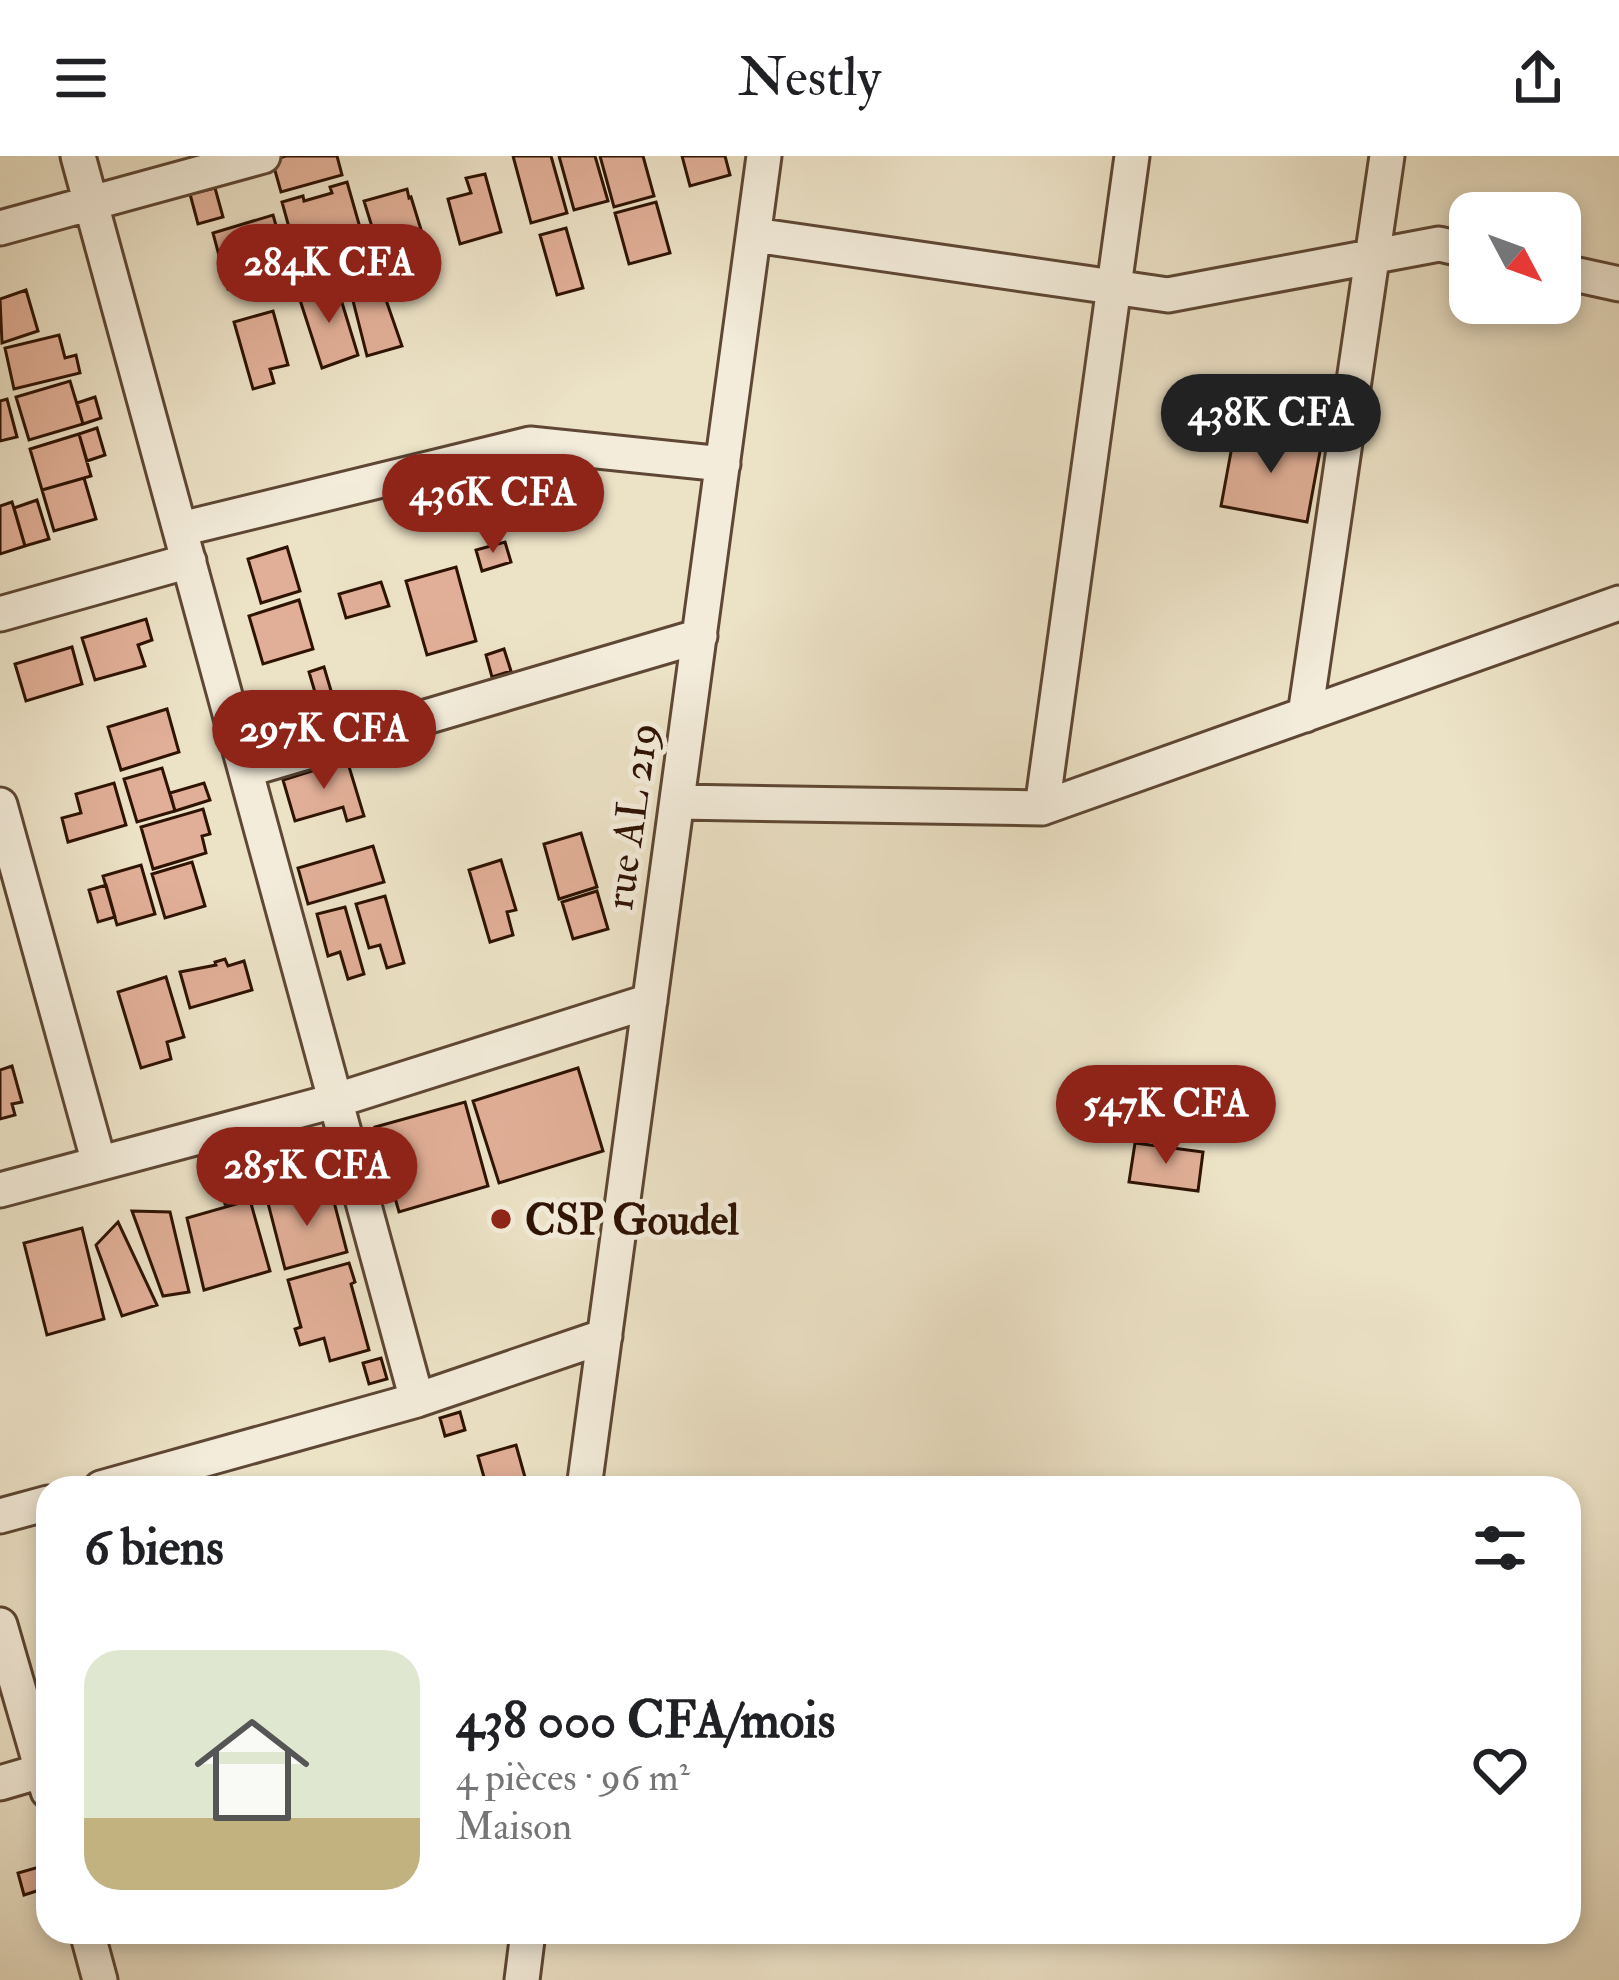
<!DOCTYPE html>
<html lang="fr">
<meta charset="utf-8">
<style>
:root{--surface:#fff;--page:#f6f6f6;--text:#202124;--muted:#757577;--accent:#8f2418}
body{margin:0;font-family:"IM FELL Double Pica",serif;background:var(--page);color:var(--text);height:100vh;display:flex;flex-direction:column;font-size:45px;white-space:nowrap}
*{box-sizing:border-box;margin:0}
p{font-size:39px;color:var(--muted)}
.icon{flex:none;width:66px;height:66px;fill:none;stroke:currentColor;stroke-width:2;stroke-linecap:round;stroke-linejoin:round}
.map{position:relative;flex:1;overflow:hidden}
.side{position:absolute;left:36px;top:1320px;width:1545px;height:468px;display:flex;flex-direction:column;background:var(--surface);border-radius:36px;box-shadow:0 6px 18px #0003}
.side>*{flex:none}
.needle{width:78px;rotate:131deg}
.buttons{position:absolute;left:1449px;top:36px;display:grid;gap:24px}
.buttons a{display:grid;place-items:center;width:132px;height:132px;border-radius:24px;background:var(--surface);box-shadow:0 6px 18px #0003;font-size:60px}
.price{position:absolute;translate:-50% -102px;padding:0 27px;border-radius:42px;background:var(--accent);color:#fff;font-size:39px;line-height:78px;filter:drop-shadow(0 3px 6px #0008)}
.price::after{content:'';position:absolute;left:50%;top:72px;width:36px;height:27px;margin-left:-18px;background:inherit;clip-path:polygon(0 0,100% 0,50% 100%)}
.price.selected{background:#222;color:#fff}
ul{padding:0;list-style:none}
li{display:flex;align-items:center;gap:36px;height:300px;padding:0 48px}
li span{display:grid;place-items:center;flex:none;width:336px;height:240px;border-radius:36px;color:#555}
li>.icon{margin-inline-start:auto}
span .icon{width:144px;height:144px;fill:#fffc;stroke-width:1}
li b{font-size:51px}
h2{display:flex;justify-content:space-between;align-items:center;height:144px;padding:0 48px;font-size:51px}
header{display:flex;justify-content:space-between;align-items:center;height:156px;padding:0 48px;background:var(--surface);font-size:54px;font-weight:600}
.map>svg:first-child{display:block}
.building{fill:#e1af97;stroke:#2e1303;stroke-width:3}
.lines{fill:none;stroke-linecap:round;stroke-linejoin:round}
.minor-casing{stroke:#5e4734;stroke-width:39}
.minor{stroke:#f3ecda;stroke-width:33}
.poi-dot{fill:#8f2418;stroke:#f3ecda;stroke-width:4.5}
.labels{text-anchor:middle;stroke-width:10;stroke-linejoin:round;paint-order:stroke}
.street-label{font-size:42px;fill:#2e1303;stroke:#f3ecda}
.poi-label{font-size:42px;font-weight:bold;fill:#2e1303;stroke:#f3ecda;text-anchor:start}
</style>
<header><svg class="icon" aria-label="menu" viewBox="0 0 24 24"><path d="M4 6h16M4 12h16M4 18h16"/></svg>Nestly<svg class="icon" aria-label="share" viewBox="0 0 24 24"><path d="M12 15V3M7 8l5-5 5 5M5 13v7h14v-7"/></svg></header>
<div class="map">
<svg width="1619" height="1824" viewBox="0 0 1619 1824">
<rect width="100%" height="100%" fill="#ece2c6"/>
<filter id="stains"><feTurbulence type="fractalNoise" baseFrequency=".00167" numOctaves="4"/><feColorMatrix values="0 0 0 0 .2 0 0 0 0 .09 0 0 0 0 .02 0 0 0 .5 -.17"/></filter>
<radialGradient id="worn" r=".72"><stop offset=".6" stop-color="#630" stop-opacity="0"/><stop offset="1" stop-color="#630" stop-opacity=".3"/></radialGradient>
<!-- building -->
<path class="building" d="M 286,0 L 337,0 L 342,19 L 281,36 L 272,4 Z
M 513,0 L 551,0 L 567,57 L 531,67 Z
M 559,0 L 595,0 L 608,45 L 574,54 Z
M 600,0 L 643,0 L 654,40 L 614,51 Z
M 682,0 L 725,0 L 730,19 L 690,30 Z
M 485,18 L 501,76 L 460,88 L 448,43 L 471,37 L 466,22 Z
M 347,26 L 367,96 L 301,115 L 282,46 L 303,40 L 304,45 L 332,37 L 330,31 Z
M 215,32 L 223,61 L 198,68 L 190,38 Z
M 407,33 L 409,42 L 411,41 L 426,90 L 382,103 L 364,45 Z
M 656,46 L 670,97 L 629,108 L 615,57 Z
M 273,59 L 291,122 L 243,136 L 241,130 L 228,133 L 213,77 Z
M 566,72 L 583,132 L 557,139 L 540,79 Z
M 377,118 L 402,190 L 367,200 L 349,129 Z
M 336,127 L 358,199 L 322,212 L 300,144 Z
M 26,134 L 38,175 L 2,187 L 0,143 Z
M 273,155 L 288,209 L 270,213 L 274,227 L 253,233 L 234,166 Z
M 59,179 L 65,202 L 76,199 L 80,217 L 14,233 L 5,192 Z
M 70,225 L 83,268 L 29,284 L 16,241 Z
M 95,241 L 101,262 L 83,268 L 77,247 Z
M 7,243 L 17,281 L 0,285 L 0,245 Z
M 97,272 L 105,299 L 87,305 L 79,278 Z
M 1235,274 L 1321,290 L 1307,366 L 1221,350 Z
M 79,278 L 91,320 L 42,334 L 30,293 Z
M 84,322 L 96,363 L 54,375 L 42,334 Z
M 37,344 L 49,383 L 25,390 L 14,352 Z
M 12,346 L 25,390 L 0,398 L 0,350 Z
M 505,386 L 511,406 L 482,415 L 476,394 Z
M 287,391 L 300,435 L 261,447 L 248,403 Z
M 456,411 L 476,485 L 427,499 L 406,425 Z
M 381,426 L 389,450 L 346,462 L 339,438 Z
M 299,444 L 313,493 L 263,508 L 249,460 Z
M 146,463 L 152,484 L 138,489 L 145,510 L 95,524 L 82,482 Z
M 72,491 L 82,528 L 26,545 L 15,508 Z
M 504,493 L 511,515 L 492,521 L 486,499 Z
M 324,511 L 337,555 L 322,560 L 309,516 Z
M 280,549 L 286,572 L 265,578 L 258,556 Z
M 167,553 L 179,596 L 121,614 L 108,571 Z
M 347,604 L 364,660 L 347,665 L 343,651 L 295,665 L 283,624 Z
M 162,612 L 175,655 L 137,666 L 124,623 Z
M 114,627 L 126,669 L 68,686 L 62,662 L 81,657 L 76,638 Z
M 204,627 L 210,644 L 175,655 L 170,637 Z
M 203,653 L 210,678 L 202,680 L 206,697 L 153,713 L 141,671 Z
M 581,677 L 597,731 L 559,743 L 544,688 Z
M 373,690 L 384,726 L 308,748 L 298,712 Z
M 501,704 L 516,754 L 507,756 L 513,779 L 490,786 L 469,714 Z
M 192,706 L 205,750 L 165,762 L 152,718 Z
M 141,709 L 155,758 L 117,769 L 103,720 Z
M 106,729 L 115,761 L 98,766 L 89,734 Z
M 597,735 L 608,773 L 573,783 L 562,746 Z
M 385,740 L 404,807 L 387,812 L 380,789 L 369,792 L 356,748 Z
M 345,751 L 364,818 L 348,823 L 340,796 L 328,800 L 317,758 Z
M 225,803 L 228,810 L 244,805 L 252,834 L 190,852 L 180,816 L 216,809 L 215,806 Z
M 166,821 L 184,881 L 167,886 L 171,903 L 141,912 L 118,836 Z
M 12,910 L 22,946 L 12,948 L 15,959 L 0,963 L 0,914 Z
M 578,912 L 603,995 L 499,1027 L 473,945 Z
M 465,946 L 488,1030 L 399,1056 L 375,971 Z
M 1135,987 L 1203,996 L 1198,1035 L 1129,1026 Z
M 242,1001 L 248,1019 L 220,1027 L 215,1009 Z
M 238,1025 L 243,1043 L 225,1048 L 220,1031 Z
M 309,1036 L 311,1043 L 332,1038 L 347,1096 L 285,1113 L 268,1047 Z
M 250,1044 L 270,1115 L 204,1134 L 187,1062 Z
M 132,1055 L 170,1056 L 189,1136 L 163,1140 Z
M 118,1066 L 157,1149 L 122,1160 L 96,1089 Z
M 82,1072 L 104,1163 L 47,1179 L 24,1087 Z
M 349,1107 L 355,1126 L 351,1128 L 369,1194 L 330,1205 L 324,1182 L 300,1189 L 295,1173 L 301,1171 L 288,1124 Z
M 381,1202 L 387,1223 L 369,1228 L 363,1207 Z
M 460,1256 L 465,1274 L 445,1280 L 440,1262 Z
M 516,1289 L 528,1332 L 487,1332 L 478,1300 Z
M 39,1711 L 46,1732 L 24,1739 L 18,1717 Z"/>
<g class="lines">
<!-- minor casing -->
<g class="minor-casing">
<path id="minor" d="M 78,0 L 417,1244
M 0,72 L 263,0
M 754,79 L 1168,139 L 1439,88 L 1470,95
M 1560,115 L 1619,128
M 181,373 L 530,288 L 723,308
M 0,458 L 189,405
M 1305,559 L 1387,0
M 246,614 L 700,480
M 677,646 L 1042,652 L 1619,447
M 0,649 L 99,1007
M 1042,652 L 1132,0
M 0,1034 L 334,945 L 650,845
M 101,1332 L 417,1244 L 605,1180
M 584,1332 L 764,0
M 0,1360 L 48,1347
M 0,1469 L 48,1635
M 0,1627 L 41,1615
M 87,1776 L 100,1824
M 522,1824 L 528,1776"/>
</g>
<!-- minor -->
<use href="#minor" class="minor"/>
</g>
<!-- markers -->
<circle class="poi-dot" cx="501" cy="1063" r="12"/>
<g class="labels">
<!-- street labels -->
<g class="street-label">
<text transform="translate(630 660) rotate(-82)" y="15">rue AL 219</text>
</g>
<!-- poi labels -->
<g class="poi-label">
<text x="525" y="1078">CSP Goudel</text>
</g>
</g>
<rect width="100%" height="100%" filter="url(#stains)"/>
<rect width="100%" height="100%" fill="url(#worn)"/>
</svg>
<div class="buttons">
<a><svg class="needle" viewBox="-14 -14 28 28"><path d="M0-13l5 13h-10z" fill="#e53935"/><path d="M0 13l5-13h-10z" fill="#757577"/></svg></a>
</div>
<b class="price" style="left:329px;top:170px">284K CFA</b>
<b class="price selected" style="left:1271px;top:320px">438K CFA</b>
<b class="price" style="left:493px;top:400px">436K CFA</b>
<b class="price" style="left:324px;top:636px">297K CFA</b>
<b class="price" style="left:1166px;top:1011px">547K CFA</b>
<b class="price" style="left:307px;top:1073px">285K CFA</b>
<section class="side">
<h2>6 biens<svg class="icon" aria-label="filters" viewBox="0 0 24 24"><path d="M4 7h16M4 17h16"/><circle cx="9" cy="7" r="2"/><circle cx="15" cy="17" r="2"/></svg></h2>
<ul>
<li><span style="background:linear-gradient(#dfe7d0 70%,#c2b280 0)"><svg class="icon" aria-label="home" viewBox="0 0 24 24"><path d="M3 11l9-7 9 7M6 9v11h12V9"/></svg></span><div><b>438 000 CFA/mois</b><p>4 pièces · 96 m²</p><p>Maison</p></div><svg class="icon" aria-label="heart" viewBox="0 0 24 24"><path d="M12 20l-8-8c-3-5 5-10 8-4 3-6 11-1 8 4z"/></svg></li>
</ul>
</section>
</div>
